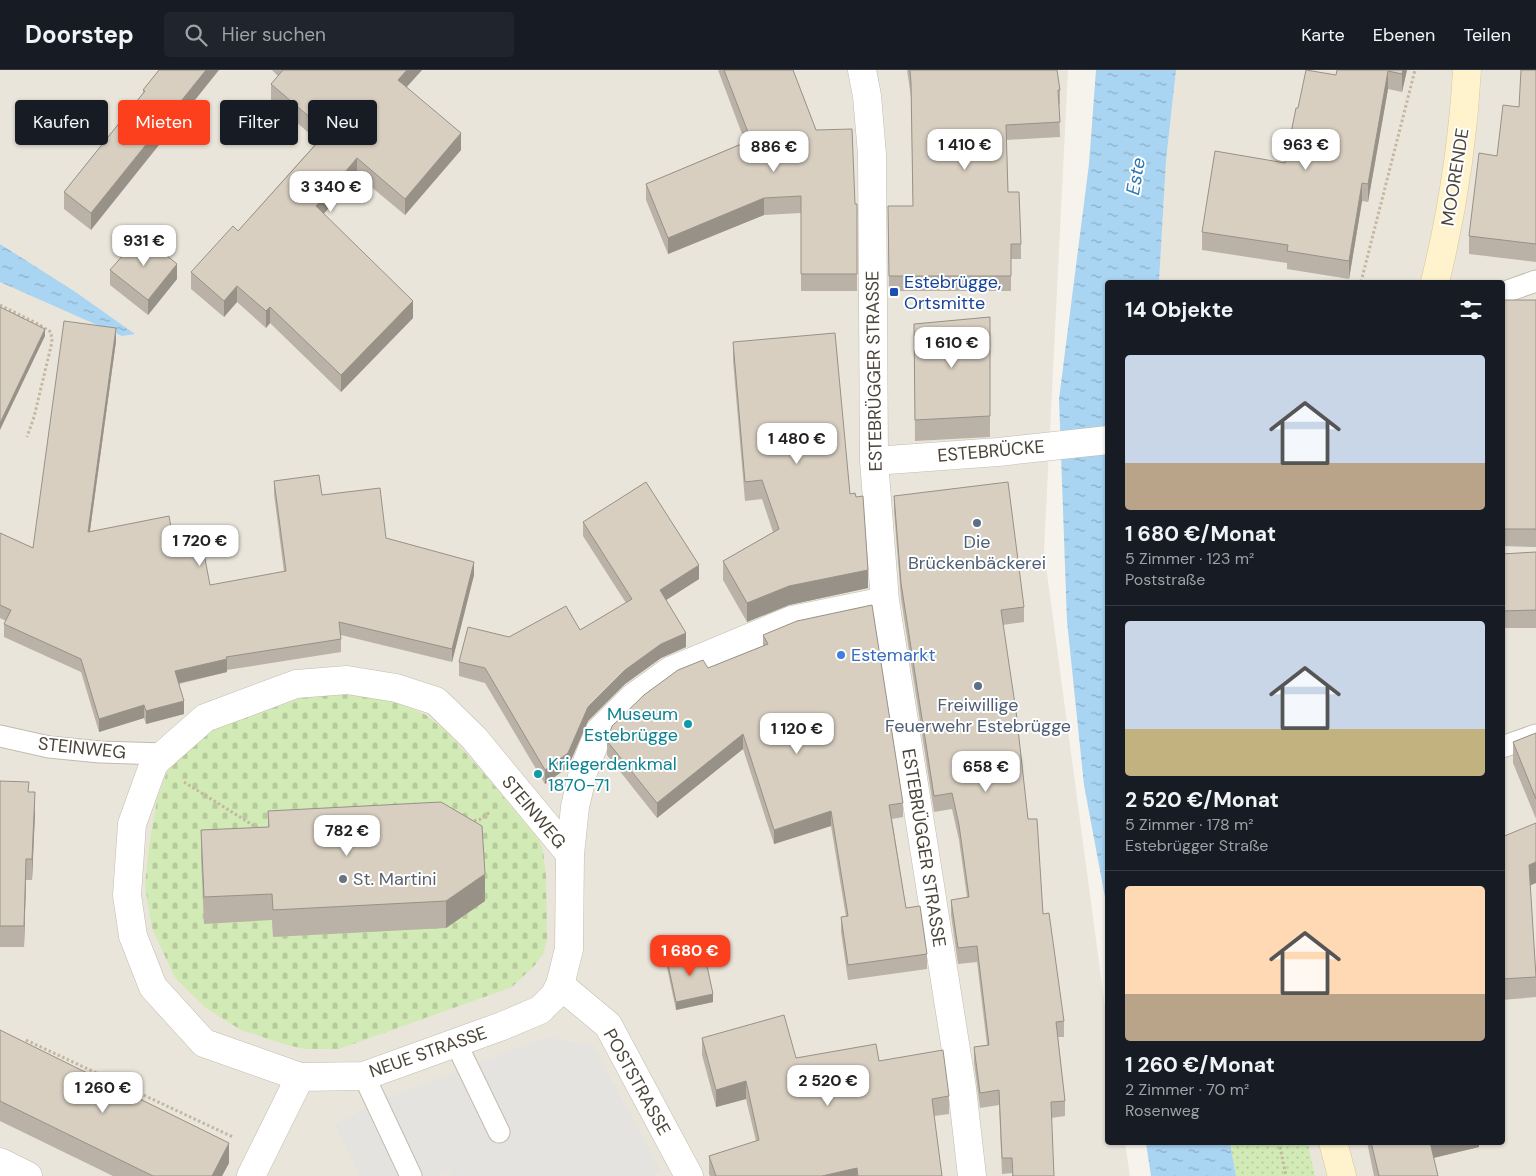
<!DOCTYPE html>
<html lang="de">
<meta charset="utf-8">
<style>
:root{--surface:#171b24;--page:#20242c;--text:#f1f3f6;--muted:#9ea1a6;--line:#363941;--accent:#fc3f1d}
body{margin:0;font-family:"DM Sans",sans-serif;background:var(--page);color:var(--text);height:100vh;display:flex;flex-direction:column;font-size:19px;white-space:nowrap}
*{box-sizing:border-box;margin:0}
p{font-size:16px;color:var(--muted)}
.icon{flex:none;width:28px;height:28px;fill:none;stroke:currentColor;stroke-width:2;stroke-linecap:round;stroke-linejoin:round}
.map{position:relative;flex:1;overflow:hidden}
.drawer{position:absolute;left:1105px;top:210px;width:400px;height:865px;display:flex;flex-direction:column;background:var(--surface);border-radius:5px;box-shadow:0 1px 4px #0004}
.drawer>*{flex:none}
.guide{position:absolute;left:15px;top:30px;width:475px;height:45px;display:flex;gap:10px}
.price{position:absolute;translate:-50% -42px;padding:0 11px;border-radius:10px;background:#fff;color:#222;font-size:16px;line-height:32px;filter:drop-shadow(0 1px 2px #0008)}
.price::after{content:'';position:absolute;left:50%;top:30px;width:15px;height:11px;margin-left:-8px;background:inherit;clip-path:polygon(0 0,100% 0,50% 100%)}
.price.current{background:var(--accent);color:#fff}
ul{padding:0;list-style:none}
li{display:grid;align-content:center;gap:10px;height:265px;padding:0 20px}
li+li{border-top:1px solid var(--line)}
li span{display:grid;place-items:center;height:155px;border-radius:5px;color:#555}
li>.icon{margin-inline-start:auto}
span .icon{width:90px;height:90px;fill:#fffc;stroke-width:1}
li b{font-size:21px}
h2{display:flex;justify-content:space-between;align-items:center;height:60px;padding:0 20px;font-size:21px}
.chip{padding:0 18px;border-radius:5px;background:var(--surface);box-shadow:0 1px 4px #0004;font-size:18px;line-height:45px}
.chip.current{background:var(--accent);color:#fff}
header{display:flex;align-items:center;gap:30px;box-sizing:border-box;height:70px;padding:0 25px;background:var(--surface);border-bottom:1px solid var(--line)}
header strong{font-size:24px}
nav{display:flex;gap:28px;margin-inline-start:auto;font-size:18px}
.search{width:350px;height:45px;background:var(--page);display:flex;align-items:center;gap:12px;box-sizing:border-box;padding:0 18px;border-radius:5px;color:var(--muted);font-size:19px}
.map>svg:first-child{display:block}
.residential{fill:#eae5da}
.grass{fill:url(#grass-dots)}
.cemetery{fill:url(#cemetery-stones)}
.parking{fill:#e5e3e0}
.water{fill:url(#water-ripples)}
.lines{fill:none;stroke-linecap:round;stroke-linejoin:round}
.lane-casing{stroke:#c2bbae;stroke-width:23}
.street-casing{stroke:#c2bbae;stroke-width:29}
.secondary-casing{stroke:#d6c79b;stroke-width:29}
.path{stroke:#c4b79f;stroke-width:3;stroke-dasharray:2.5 2.5;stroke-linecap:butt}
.lane{stroke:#fff;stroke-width:21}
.street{stroke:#fff;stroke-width:28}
.secondary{stroke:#fff3cd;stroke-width:28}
.wall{fill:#bab2a6}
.shaded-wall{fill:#979187}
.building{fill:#d8cfc1;stroke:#979187}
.transit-dot{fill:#1a4fb4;stroke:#fff;stroke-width:2}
.service-dot{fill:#5c6f8a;stroke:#fff;stroke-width:2}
.shop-dot{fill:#3f7fe0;stroke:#fff;stroke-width:2}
.culture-dot{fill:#0f9aa8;stroke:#fff;stroke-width:2}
.worship-dot{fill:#6b7280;stroke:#fff;stroke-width:2}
.labels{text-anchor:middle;stroke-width:4;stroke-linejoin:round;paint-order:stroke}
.street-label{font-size:18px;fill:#4b4439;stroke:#fff}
.transit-label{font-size:18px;fill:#164399;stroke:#fff;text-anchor:start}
.service-label{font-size:18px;fill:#4e5e75;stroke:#fff}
.shop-label{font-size:18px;fill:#366cbe;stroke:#fff;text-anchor:start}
.culture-label{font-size:18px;fill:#0d838f;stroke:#fff;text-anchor:end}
.worship-label{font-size:18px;fill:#5b616d;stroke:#fff;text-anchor:start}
.water-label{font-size:19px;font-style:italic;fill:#2e7ab2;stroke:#fff}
</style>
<header>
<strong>Doorstep</strong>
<div class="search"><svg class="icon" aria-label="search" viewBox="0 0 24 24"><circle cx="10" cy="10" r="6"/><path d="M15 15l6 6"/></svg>Hier suchen</div>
<nav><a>Karte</a><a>Ebenen</a><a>Teilen</a></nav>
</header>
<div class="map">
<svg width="1536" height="1106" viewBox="0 0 1536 1106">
<defs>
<pattern id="grass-dots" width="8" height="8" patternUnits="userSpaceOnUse" patternTransform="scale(1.25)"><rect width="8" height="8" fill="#d2eab5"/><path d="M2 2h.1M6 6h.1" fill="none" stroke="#b6ca9c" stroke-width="1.8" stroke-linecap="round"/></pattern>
<pattern id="cemetery-stones" width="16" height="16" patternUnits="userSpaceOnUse" patternTransform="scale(1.25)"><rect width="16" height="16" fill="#d2eab5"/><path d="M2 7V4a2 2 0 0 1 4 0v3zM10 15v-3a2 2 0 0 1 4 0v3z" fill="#b6ca9c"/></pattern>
<pattern id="water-ripples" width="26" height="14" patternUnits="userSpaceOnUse" patternTransform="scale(1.25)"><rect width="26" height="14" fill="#a9d4f2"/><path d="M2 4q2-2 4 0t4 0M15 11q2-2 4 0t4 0" fill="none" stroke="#8caec5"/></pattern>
</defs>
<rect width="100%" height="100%" fill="#f6f3ec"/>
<!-- residential -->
<path class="residential" d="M 0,0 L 1068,0 L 1044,481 L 1107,952 L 1108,1072 L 1125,1073 L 1130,1106 L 0,1106 Z
M 1176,0 L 1536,0 L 1536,1106 L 1315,1106 L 1308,1073 L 1502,1072 L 1502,212 L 1159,212 L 1166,91 Z"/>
<!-- grass -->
<path class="grass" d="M 1230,1073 L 1308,1073 L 1315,1106 L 1236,1106 Z"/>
<!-- cemetery -->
<path class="cemetery" d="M 357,622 L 398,633 L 426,645 L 447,662 L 482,701 L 539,770 L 543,781 L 546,806 L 547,870 L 543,884 L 535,895 L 512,917 L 339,979 L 305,979 L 287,975 L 241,960 L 206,938 L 175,908 L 152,858 L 145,816 L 149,777 L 157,729 L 167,702 L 176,691 L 202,666 L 236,646 L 275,629 Z"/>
<!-- parking -->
<path class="parking" d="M 546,967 L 593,975 L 661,1101 L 652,1106 L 451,1106 L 448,1101 L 439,1106 L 360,1106 L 334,1054 L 394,1025 Z"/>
<!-- water -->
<path class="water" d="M 1096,0 L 1176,0 L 1166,91 L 1159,212 L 1108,212 L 1107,838 L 1084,715 L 1067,551 L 1059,329 L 1089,94 Z
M 0,174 L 74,221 L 135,264 L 122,266 L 0,212 Z
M 1146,1073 L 1230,1073 L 1236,1106 L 1151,1106 Z"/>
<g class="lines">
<!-- lane casing -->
<g class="lane-casing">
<path id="lane" d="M 1502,223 L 1536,211
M 0,666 L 49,677 L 100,682 L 164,684
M 1502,677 L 1536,665
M 456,973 L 499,1062
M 364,1006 L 411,1106"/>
</g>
<!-- street casing -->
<g class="street-casing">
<path id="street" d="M 862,0 L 867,26 L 872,84 L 874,391 L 885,531 L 962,1018 L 972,1106
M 874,391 L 998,382 L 1108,370
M 570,784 L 474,668 L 436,631 L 396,618 L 347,610 L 296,614 L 205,648 L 154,693 L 132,754 L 127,825 L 133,866 L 153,917 L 204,973 L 300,1007 L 364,1006 L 502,956 L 540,940 L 554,926 L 560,915 L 569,879 L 570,784 L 575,737 L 583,702 L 599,662 L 634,627 L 670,601 L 792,550 L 885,531
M 560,915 L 608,955 L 689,1106
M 0,1092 L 28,1106
M 251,1106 L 300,1007"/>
</g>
<!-- secondary casing -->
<g class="secondary-casing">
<path id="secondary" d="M 1435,212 C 1452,143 1463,71 1467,0
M 1333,1072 L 1342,1106"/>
</g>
<!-- path -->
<path class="path" d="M 1361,212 L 1415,0
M 0,235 L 38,254 L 51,262 L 52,272 L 34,347 L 27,367
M 184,712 L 259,759
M 469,751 L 479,750 L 490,742
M 26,970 L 233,1067
M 1279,1072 L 1286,1106"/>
<!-- lane -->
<use href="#lane" class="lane"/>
<!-- street -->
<use href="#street" class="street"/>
<!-- secondary -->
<use href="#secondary" class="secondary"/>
</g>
<!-- wall -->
<path class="wall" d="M 159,0 L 91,160 L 64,139 L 64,122 L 143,23 L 143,20 Z
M 272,0 L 422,0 L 407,17 L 461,80 L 405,145 L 357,105 L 323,144 L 413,248 L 341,322 L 270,253 L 266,258 L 237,232 L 224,247 L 191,219 L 191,202 L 238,161 L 318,71 L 271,30 L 271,14 L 278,6 Z
M 718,0 L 793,0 L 816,60 L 855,134 L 857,134 L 857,221 L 801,221 L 801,143 L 764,145 L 668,184 L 646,130 L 646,114 L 745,72 Z
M 907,0 L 1057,0 L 1060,20 L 1060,34 L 1059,35 L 1060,67 L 1006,70 L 1008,122 L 1021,174 L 1021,189 L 1011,189 L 1011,221 L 889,221 L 888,136 L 913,136 L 911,27 Z
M 1337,0 L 1407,0 L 1402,22 L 1388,19 L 1368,132 L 1362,131 L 1349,209 L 1287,199 L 1287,193 L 1202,180 L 1202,162 L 1285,93 L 1336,5 Z
M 1536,0 L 1536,192 L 1469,184 L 1469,166 L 1497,86 Z
M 110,200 L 177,209 L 148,245 L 110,215 Z
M 1502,230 L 1536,230 L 1536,477 L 1502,476 Z
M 990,247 L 990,367 L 915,371 L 914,254 Z
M 116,271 L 90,461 L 172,463 L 210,515 L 284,502 L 274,424 L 274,411 L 322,425 L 386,468 L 474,505 L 452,592 L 341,565 L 341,582 L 227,600 L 227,602 L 179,614 L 184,644 L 146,654 L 144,648 L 99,662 L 81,602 L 4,567 L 4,554 L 6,551 L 0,548 L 0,463 L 33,478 Z
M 733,272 L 850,424 L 868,518 L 789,535 L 747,552 L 723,510 L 723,491 L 773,462 L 762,429 L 745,431 L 733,291 Z
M 894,426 L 1024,537 L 1024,552 L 1003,555 L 1028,749 L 1043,844 L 1064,951 L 1064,967 L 1058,967 L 1065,1031 L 1065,1046 L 1051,1048 L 1054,1106 L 1012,1106 L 1012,1103 L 1002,1104 L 999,1035 L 980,1038 L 974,993 L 974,977 L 987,975 L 977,892 L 958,894 L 951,845 L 951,830 L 967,827 L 959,770 L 952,739 L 934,742 L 901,529 L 894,441 Z
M 583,452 L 699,509 L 666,530 L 686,577 L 661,588 L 625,614 L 588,651 L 568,697 L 545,714 L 485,613 L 459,606 L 459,592 L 509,567 L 580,560 L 626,533 L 583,466 Z
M 1536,482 L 1536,558 L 1502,558 L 1502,484 Z
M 763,565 L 903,733 L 903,747 L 892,749 L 906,838 L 927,884 L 927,899 L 848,910 L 841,862 L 841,847 L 846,847 L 831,756 L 774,774 L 743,679 L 657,748 L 607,685 L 607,671 L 708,598 L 763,576 Z
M 1536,663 L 1536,749 L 1513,693 L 1513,672 Z
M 0,711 L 29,722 L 35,743 L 32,810 L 26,810 L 24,877 L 0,877 Z
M 268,741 L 485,831 L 446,858 L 273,867 L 272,850 L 204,854 L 201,787 L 201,760 L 268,757 Z
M 1502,767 L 1530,815 L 1536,905 L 1536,927 L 1502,930 Z
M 667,890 L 713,932 L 676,940 L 667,898 Z
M 0,960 L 229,1093 L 222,1106 L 113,1106 L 0,1051 Z
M 702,968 L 796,988 L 879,991 L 949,1026 L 949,1044 L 934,1046 L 942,1106 L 710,1106 L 709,1104 L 709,1086 L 756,1071 L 746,1029 L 716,1037 L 702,985 Z
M 1367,1072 L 1479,1072 L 1479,1077 L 1433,1088 L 1438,1106 L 1374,1106 Z"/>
<!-- shaded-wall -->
<path class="shaded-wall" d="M 206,0 L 219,0 L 91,160 L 91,143 Z
M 407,0 L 422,0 L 398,26 L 398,10 Z
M 1403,0 L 1407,0 L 1402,22 L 1402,4 Z
M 1388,1 L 1388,19 L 1368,132 L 1368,114 Z
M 461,63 L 461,80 L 405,145 L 405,129 Z
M 357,88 L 357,105 L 316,153 L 316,136 Z
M 1362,113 L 1362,131 L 1349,209 L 1349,191 Z
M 764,128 L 764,145 L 668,184 L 668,168 Z
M 177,194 L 177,209 L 148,245 L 148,230 Z
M 237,216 L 237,232 L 224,247 L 224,231 Z
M 413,231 L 413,248 L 341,322 L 341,305 Z
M 270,237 L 270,253 L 266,258 L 266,241 Z
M 116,258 L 116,271 L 88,475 L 88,462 Z
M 45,259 L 45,266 L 0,360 L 0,353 Z
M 474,492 L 474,505 L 452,592 L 452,579 Z
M 699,495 L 699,509 L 660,534 L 660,520 Z
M 868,500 L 868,518 L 789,535 L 747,552 L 747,533 L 789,516 Z
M 686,563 L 686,577 L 661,588 L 625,614 L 588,651 L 568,697 L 545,714 L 545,700 L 588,637 L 625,600 L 661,574 Z
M 227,589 L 227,602 L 175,614 L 175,601 Z
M 184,631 L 184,644 L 146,654 L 146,641 Z
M 144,635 L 144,648 L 99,662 L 99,649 Z
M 743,664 L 743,679 L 657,748 L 657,733 Z
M 35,722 L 35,743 L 32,810 L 32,789 Z
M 831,741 L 831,756 L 774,774 L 774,760 Z
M 26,789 L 26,810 L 24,877 L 24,856 Z
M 1536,792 L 1536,813 L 1529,816 L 1529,795 Z
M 485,804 L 485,831 L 446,858 L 446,831 Z
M 713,924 L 713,932 L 676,940 L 676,932 Z
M 746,1011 L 746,1029 L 716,1037 L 716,1020 Z
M 1429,1072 L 1479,1072 L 1479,1077 L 1429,1089 Z
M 229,1073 L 229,1093 L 222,1106 L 212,1106 Z
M 857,1098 L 857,1106 L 822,1106 Z"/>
<!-- building -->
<path class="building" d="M 159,0 L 206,0 L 91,143 L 64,122 L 145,21 L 143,20 Z
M 283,0 L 407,0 L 398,10 L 461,63 L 405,129 L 357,88 L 316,136 L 413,231 L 341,305 L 270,237 L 266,241 L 237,216 L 224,231 L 191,202 L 233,156 L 238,161 L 327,62 L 271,14 Z
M 724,0 L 793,0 L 816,60 L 852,59 L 855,134 L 857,134 L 857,204 L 801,204 L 801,126 L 764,128 L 668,168 L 646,114 L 751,70 Z
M 910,0 L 1057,0 L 1060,20 L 1058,20 L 1060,52 L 1006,55 L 1008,122 L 1019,122 L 1021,174 L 1011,174 L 1011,206 L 889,206 L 888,136 L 913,136 L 911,13 Z
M 1306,0 L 1336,5 L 1337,0 L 1403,0 L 1402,4 L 1388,1 L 1368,114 L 1362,113 L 1349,191 L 1287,181 L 1288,175 L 1202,162 L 1215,81 L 1285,93 L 1296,38 L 1298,38 Z
M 1521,0 L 1536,0 L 1536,174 L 1469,166 L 1479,83 L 1497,86 L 1503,35 L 1519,37 Z
M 141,165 L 177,194 L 148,230 L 110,200 Z
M 1502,230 L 1536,230 L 1536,459 L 1502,459 Z
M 0,237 L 45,259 L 0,353 Z
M 990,247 L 990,346 L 915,350 L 914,254 Z
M 64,251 L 116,258 L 88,462 L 169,446 L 172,463 L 199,458 L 210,515 L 286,501 L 274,411 L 319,405 L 322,425 L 380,418 L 386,468 L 474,492 L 452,579 L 339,552 L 341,569 L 226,587 L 227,589 L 175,601 L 184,631 L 146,641 L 144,635 L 99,649 L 81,589 L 4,554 L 11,540 L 0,535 L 0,463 L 33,478 Z
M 835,263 L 850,424 L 855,423 L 856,427 L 863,426 L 868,500 L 789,516 L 747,533 L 723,491 L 779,459 L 762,410 L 745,412 L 733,272 Z
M 646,412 L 699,495 L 660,520 L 686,563 L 661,574 L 625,600 L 588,637 L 568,683 L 545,700 L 485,598 L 459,592 L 468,557 L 509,567 L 566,536 L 580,560 L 632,529 L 583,452 Z
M 1008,412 L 1024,537 L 1001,540 L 1016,641 L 1028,749 L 1037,749 L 1043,844 L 1049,843 L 1064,951 L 1056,952 L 1065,1031 L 1051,1032 L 1054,1106 L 1013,1106 L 1012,1088 L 1002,1088 L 999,1020 L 980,1023 L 974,977 L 989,975 L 977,876 L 958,878 L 951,830 L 969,827 L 959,755 L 952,723 L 934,726 L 901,513 L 894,426 Z
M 1536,482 L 1536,540 L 1502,541 L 1502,484 Z
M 872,535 L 903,733 L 889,735 L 906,838 L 920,836 L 927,884 L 848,895 L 841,847 L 848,846 L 831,741 L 774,760 L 743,664 L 657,733 L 607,671 L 612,656 L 644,625 L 678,600 L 703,590 L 708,598 L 768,574 L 763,565 L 797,551 Z
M 1536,663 L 1536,729 L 1513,672 Z
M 0,711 L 29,712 L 28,722 L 35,722 L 32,789 L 26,789 L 24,856 L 0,856 Z
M 441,732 L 482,756 L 485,804 L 446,831 L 273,840 L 272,824 L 204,827 L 201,760 L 269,757 L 268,741 Z
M 1536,753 L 1536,792 L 1529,795 L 1536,907 L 1502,909 L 1502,767 Z
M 704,882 L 713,924 L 676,932 L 667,890 Z
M 784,945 L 796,988 L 876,974 L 879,991 L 943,980 L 949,1026 L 932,1029 L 942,1106 L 858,1106 L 857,1098 L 822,1106 L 716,1106 L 709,1086 L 759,1070 L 746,1011 L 716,1020 L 702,968 Z
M 0,960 L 229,1073 L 212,1106 L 153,1106 L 0,1031 Z
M 1371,1072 L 1430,1072 L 1438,1106 L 1379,1106 Z"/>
<!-- markers -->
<rect class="transit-dot" x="889" y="217" width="10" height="10" rx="2.5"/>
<g class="service-dot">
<circle cx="977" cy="453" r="5"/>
<circle cx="978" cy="616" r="5"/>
</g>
<circle class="shop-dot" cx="841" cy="585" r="5"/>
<g class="culture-dot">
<circle cx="688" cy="654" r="5"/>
<circle cx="538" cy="704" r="5"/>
</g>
<circle class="worship-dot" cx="343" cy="809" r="5"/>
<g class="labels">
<!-- street labels -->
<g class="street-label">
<text transform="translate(1455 107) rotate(-81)" y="6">MOORENDE</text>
<text transform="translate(874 301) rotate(-91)" y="6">ESTEBRÜGGER STRASSE</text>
<text transform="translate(991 381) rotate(-5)" y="6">ESTEBRÜCKE</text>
<text transform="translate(82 678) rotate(6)" y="6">STEINWEG</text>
<text transform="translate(534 742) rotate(50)" y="6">STEINWEG</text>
<text transform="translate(924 778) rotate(81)" y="6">ESTEBRÜGGER STRASSE</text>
<text transform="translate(428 982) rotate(-19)" y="6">NEUE STRASSE</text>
<text transform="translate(637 1012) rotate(61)" y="6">POSTSTRASSE</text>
</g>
<!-- transit labels -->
<g class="transit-label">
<text x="904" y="218">Estebrügge,<tspan x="904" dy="21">Ortsmitte</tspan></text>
</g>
<!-- service labels -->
<g class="service-label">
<text x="977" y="478">Die<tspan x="977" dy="21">Brückenbäckerei</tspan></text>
<text x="978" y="641">Freiwillige<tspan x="978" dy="21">Feuerwehr Estebrügge</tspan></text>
</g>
<!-- shop labels -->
<g class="shop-label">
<text x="851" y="591">Estemarkt</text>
</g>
<!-- culture labels -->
<g class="culture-label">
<text x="678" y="650">Museum<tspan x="678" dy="21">Estebrügge</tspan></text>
<text x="548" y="700" text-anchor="start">Kriegerdenkmal<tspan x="548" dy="21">1870-71</tspan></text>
</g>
<!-- worship labels -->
<g class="worship-label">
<text x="353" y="815">St. Martini</text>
</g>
<!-- water labels -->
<g class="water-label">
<text transform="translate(1135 106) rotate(-80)" y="7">Este</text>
</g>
</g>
</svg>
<b class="price" style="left:965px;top:101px">1 410 €</b>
<b class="price" style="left:1306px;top:101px">963 €</b>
<b class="price" style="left:774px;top:103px">886 €</b>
<b class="price" style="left:331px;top:143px">3 340 €</b>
<b class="price" style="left:144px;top:197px">931 €</b>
<b class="price" style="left:952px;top:299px">1 610 €</b>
<b class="price" style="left:797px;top:395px">1 480 €</b>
<b class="price" style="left:200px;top:497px">1 720 €</b>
<b class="price" style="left:797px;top:685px">1 120 €</b>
<b class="price" style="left:986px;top:723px">658 €</b>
<b class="price" style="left:347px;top:787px">782 €</b>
<b class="price current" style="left:690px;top:907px">1 680 €</b>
<b class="price" style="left:828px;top:1037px">2 520 €</b>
<b class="price" style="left:103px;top:1044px">1 260 €</b>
<div class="guide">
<a class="chip">Kaufen</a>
<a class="chip current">Mieten</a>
<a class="chip">Filter</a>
<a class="chip">Neu</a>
</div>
<section class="drawer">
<h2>14 Objekte<svg class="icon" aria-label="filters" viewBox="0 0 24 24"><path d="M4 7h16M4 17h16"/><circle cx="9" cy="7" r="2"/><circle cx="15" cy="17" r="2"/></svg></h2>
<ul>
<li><span style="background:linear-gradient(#c9d6e8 70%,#b9a48a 0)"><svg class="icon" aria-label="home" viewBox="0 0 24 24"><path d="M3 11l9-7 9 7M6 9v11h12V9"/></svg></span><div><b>1 680 €/Monat</b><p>5 Zimmer · 123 m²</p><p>Poststraße</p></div></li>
<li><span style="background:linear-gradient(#c9d6e8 70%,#c2b280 0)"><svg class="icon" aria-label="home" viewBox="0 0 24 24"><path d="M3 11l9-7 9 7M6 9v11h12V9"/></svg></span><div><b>2 520 €/Monat</b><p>5 Zimmer · 178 m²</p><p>Estebrügger Straße</p></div></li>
<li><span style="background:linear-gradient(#ffd9b3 70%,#b9a48a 0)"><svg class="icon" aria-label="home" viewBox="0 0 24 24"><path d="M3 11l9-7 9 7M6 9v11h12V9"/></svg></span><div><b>1 260 €/Monat</b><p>2 Zimmer · 70 m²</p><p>Rosenweg</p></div></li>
</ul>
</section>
</div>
